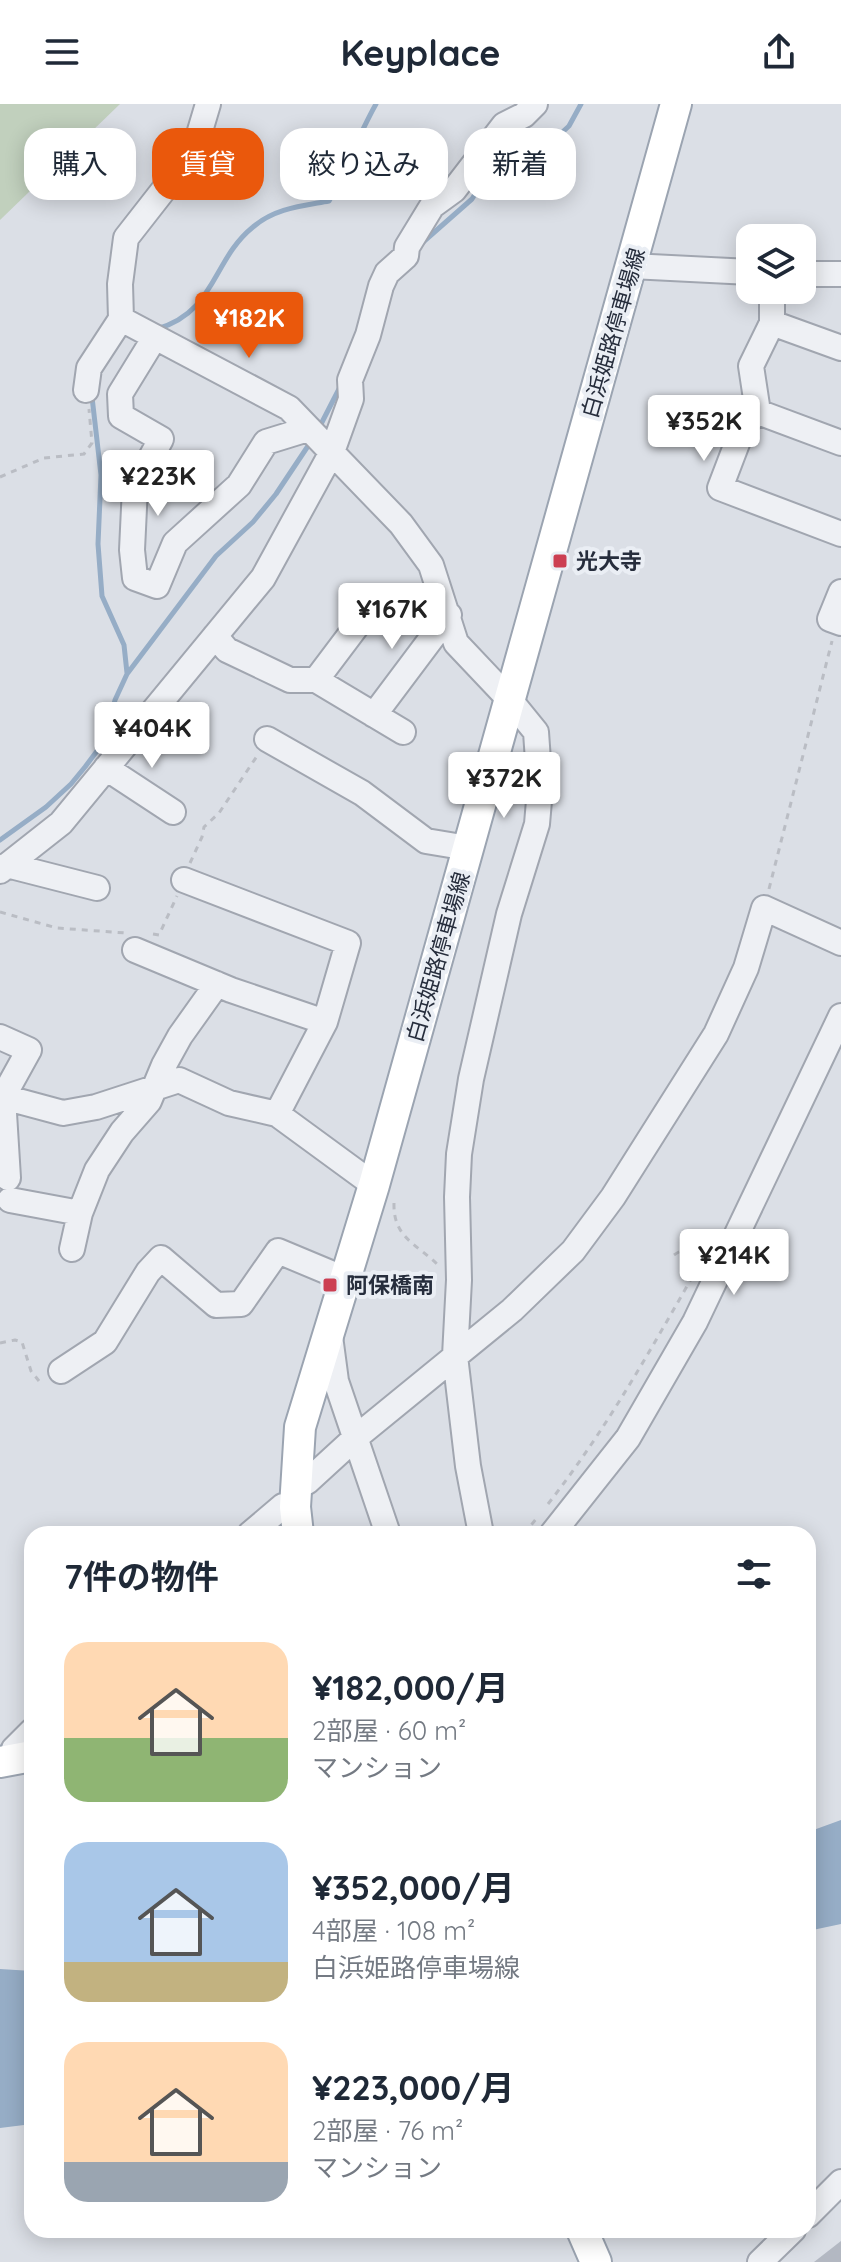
<!DOCTYPE html>
<html lang="ja">
<meta charset="utf-8">
<style>
:root{--surface:#fff;--page:#f6f6f7;--text:#1f2937;--muted:#747a83;--accent:#ea580c}
body{margin:0;font-family:Quicksand,"Noto Sans JP",sans-serif;background:var(--page);color:var(--text);height:100vh;display:flex;flex-direction:column;font-size:30px;white-space:nowrap}
*{box-sizing:border-box;margin:0}
p{font-size:26px;color:var(--muted)}
.icon{flex:none;width:44px;height:44px;fill:none;stroke:currentColor;stroke-width:2;stroke-linecap:round;stroke-linejoin:round}
.map{position:relative;flex:1;overflow:hidden}
.panel{position:absolute;left:24px;top:1422px;width:792px;height:712px;display:flex;flex-direction:column;background:var(--surface);border-radius:24px;box-shadow:0 4px 20px #0003}
.panel>*{flex:none}
.hud{position:absolute;left:24px;top:24px;width:794px;height:72px;display:flex;gap:16px}
.buttons{position:absolute;left:736px;top:120px;display:grid;gap:16px}
.buttons a{display:grid;place-items:center;width:80px;height:80px;border-radius:16px;background:var(--surface);box-shadow:0 4px 20px #0003;font-size:40px}
.price{position:absolute;translate:-50% -68px;padding:0 18px;border-radius:8px;background:#fff;color:#222;font-size:26px;line-height:52px;filter:drop-shadow(0 2px 4px #0008)}
.price::after{content:'';position:absolute;left:50%;top:48px;width:24px;height:18px;margin-left:-12px;background:inherit;clip-path:polygon(0 0,100% 0,50% 100%)}
.price.on{background:var(--accent);color:#fff}
ul{padding:0;list-style:none}
li{display:flex;align-items:center;gap:24px;height:200px;padding:0 40px}
li span{display:grid;place-items:center;flex:none;width:224px;height:160px;border-radius:24px;color:#555}
li>.icon{margin-inline-start:auto}
span .icon{width:96px;height:96px;fill:#fffc;stroke-width:1}
li b{font-size:34px}
h2{display:flex;justify-content:space-between;align-items:center;height:96px;padding:0 40px;font-size:34px}
.tag{padding:0 28px;border-radius:24px;background:var(--surface);box-shadow:0 4px 20px #0003;font-size:28px;line-height:72px}
.tag.on{background:var(--accent);color:#fff}
header{display:flex;justify-content:space-between;align-items:center;height:104px;padding:0 40px;background:var(--surface);font-size:36px;font-weight:700}
.map>svg:first-child{display:block}
.green{fill:#c1d0bd}
.water{fill:#96adc6}
.lines{fill:none;stroke-linecap:round;stroke-linejoin:round}
.stream{stroke:#96adc6;stroke-width:5}
.building{fill:#b3b8c2}
.minor-casing{stroke:#a1a6b0;stroke-width:28}
.major-casing{stroke:#9ba4b1;stroke-width:34}
.path{stroke:#babdc4;stroke-width:3;stroke-dasharray:6 6;stroke-linecap:butt}
.minor{stroke:#eef0f4;stroke-width:24}
.major{stroke:#fff;stroke-width:30}
.poi-dot{fill:#cc3f52;stroke:#eaeef4;stroke-width:3}
.labels{text-anchor:middle;stroke-width:8;stroke-linejoin:round;paint-order:stroke}
.street-label{font-size:22px;fill:#262d3c;stroke:#eaeef4}
.poi-label{font-size:22px;font-weight:bold;fill:#262d3c;stroke:#eaeef4;text-anchor:start}
</style>
<header><svg class="icon" aria-label="menu" viewBox="0 0 24 24"><path d="M4 6h16M4 12h16M4 18h16"/></svg>Keyplace<svg class="icon" aria-label="share" viewBox="0 0 24 24"><path d="M12 15V3M7 8l5-5 5 5M5 13v7h14v-7"/></svg></header>
<div class="map">
<svg width="841" height="2158" viewBox="0 0 841 2158">
<rect width="100%" height="100%" fill="#dbdfe6"/>
<!-- green -->
<path class="green" d="M 0,0 L 120,0 L 0,116 Z"/>
<!-- water -->
<path class="water" d="M 841,1716 L 841,1820 L 808,1827 L 808,1728 Z
M 0,1865 L 32,1867 L 32,2020 L 0,2024 Z"/>
<g class="lines">
<!-- stream -->
<path class="stream" d="M 422,139 L 472,95 L 490,66 L 504,52 L 555,35 L 569,22 L 581,0
M 157,225 C 216,208 212,156 253,123 C 275,104 302,102 329,97 C 346,65 358,32 376,0
M 92,293 L 101,371 L 98,440 L 102,492 L 124,541 L 127,569
M 319,324 L 340,283
M 0,736 L 46,703 L 71,680 L 85,663 L 106,635 L 115,596 L 127,570 L 216,452 L 253,418 L 276,390 L 312,336"/>
</g>
<!-- building -->
<path class="building" d="M 841,2137 L 841,2158 L 814,2158 Z"/>
<g class="lines">
<!-- minor casing -->
<g class="minor-casing">
<path id="minor" d="M 631,162 L 750,168
M 802,170 L 841,170
M 772,186 L 772,219 L 751,262 L 758,308 L 744,321 L 720,384 L 841,430
M 121,215 L 289,304 L 401,420 L 431,461 L 456,539 L 510,596 L 536,628 L 540,685 L 537,720 L 509,810 L 471,975 L 459,1050 L 457,1093 L 459,1176 L 455,1252 L 468,1362 L 481,1430
M 772,219 L 841,244
M 155,233 L 120,290 L 121,312 L 161,335 L 135,383 L 132,446 L 135,474 L 157,482 L 175,439 L 239,381 L 266,338 L 308,325
M 86,286 L 89,264 L 121,215 L 120,180 L 126,134 L 194,47 L 208,0
M 758,308 L 841,339
M 841,488 L 830,515 L 841,519
M 215,532 L 227,546 L 290,576 L 316,576 L 403,628
M 316,576 L 365,511
M 374,611 L 449,511
M 267,635 L 362,689 L 426,737 L 468,744
M 106,664 L 173,708
M 7,761 L 97,784
M 0,767 L 61,719 L 263,474 L 332,348 L 351,295 L 350,276 L 368,231 L 381,182 L 387,169 L 406,152 L 407,143 L 432,102 L 454,86 L 504,21 L 524,11 L 535,0
M 184,776 L 348,839 L 325,918 L 277,1010
M 135,846 L 231,886 L 325,918
M 0,933 L 29,946 L 3,993 L 8,1074
M 0,992 L 63,1009 L 96,1003 L 179,976 L 229,999 L 277,1010 L 374,1081
M 10,1096 L 80,1109
M 72,1145 L 80,1109 L 97,1066 L 122,1028 L 149,997 L 164,961 L 180,932 L 217,880
M 330,1232 L 336,1277 L 388,1430
M 61,1267 L 105,1238 L 148,1168 L 161,1154 L 216,1201 L 241,1200 L 278,1147 L 345,1175
M 307,1378 L 354,1335 L 512,1206 L 573,1147 L 613,1093 L 716,930 L 746,864 L 764,804 L 841,839
M 250,1430 L 283,1402
M 552,1430 L 628,1334 L 695,1218 L 841,912
M 14,1656 L 14,1645 L 32,1627
M 808,2111 L 841,2078
M 760,2158 L 793,2126"/>
</g>
<!-- major casing -->
<g class="major-casing">
<path id="major" d="M 298,1430 L 295,1403 L 300,1323 L 374,1081 L 676,0
M 0,1658 L 32,1652
M 582,2126 L 596,2158"/>
</g>
<!-- path -->
<path class="path" d="M 0,373 L 44,354 L 84,350 L 92,339 L 89,305
M 190,759 L 202,733 L 204,723 L 219,709 L 257,652
M 769,785 L 832,537
M 0,808 L 57,824 L 126,829
M 153,830 L 159,831 L 177,792
M 394,1099 C 393,1135 418,1140 440,1163
M 674,1151 C 684,1144 689,1144 700,1150 L 701,1157
M 0,1239 L 15,1236 L 22,1238 L 31,1267 L 39,1277
M 548,1400 C 606,1326 651,1245 698,1163
M 524,1430 L 536,1415"/>
<!-- minor -->
<use href="#minor" class="minor"/>
<!-- major -->
<use href="#major" class="major"/>
</g>
<!-- markers -->
<g class="poi-dot">
<rect x="552" y="449" width="16" height="16" rx="4"/>
<rect x="322" y="1173" width="16" height="16" rx="4"/>
</g>
<g class="labels">
<!-- street labels -->
<g class="street-label">
<text transform="translate(613 229) rotate(-74)" y="8">白浜姫路停車場線</text>
<text transform="translate(438 853) rotate(-74)" y="8">白浜姫路停車場線</text>
</g>
<!-- poi labels -->
<g class="poi-label">
<text x="576" y="465">光大寺</text>
<text x="346" y="1189">阿保橋南</text>
</g>
</g>
</svg>
<div class="buttons">
<a><svg class="icon" aria-label="layers" viewBox="0 0 24 24"><path d="M12 4l9 5-9 5-9-5zM3 14l9 5 9-5"/></svg></a>
</div>
<b class="price on" style="left:249px;top:256px">¥182K</b>
<b class="price" style="left:704px;top:359px">¥352K</b>
<b class="price" style="left:158px;top:414px">¥223K</b>
<b class="price" style="left:392px;top:547px">¥167K</b>
<b class="price" style="left:152px;top:666px">¥404K</b>
<b class="price" style="left:504px;top:716px">¥372K</b>
<b class="price" style="left:734px;top:1193px">¥214K</b>
<div class="hud">
<a class="tag">購入</a>
<a class="tag on">賃貸</a>
<a class="tag">絞り込み</a>
<a class="tag">新着</a>
</div>
<section class="panel">
<h2>7件の物件<svg class="icon" aria-label="filters" viewBox="0 0 24 24"><path d="M4 7h16M4 17h16"/><circle cx="9" cy="7" r="2"/><circle cx="15" cy="17" r="2"/></svg></h2>
<ul>
<li><span style="background:linear-gradient(#ffd9b3 60%,#8fb573 0)"><svg class="icon" aria-label="home" viewBox="0 0 24 24"><path d="M3 11l9-7 9 7M6 9v11h12V9"/></svg></span><div><b>¥182,000/月</b><p>2部屋 · 60 m²</p><p>マンション</p></div></li>
<li><span style="background:linear-gradient(#a9c7e8 75%,#c2b280 0)"><svg class="icon" aria-label="home" viewBox="0 0 24 24"><path d="M3 11l9-7 9 7M6 9v11h12V9"/></svg></span><div><b>¥352,000/月</b><p>4部屋 · 108 m²</p><p>白浜姫路停車場線</p></div></li>
<li><span style="background:linear-gradient(#ffd9b3 75%,#9aa5b1 0)"><svg class="icon" aria-label="home" viewBox="0 0 24 24"><path d="M3 11l9-7 9 7M6 9v11h12V9"/></svg></span><div><b>¥223,000/月</b><p>2部屋 · 76 m²</p><p>マンション</p></div></li>
</ul>
</section>
</div>
